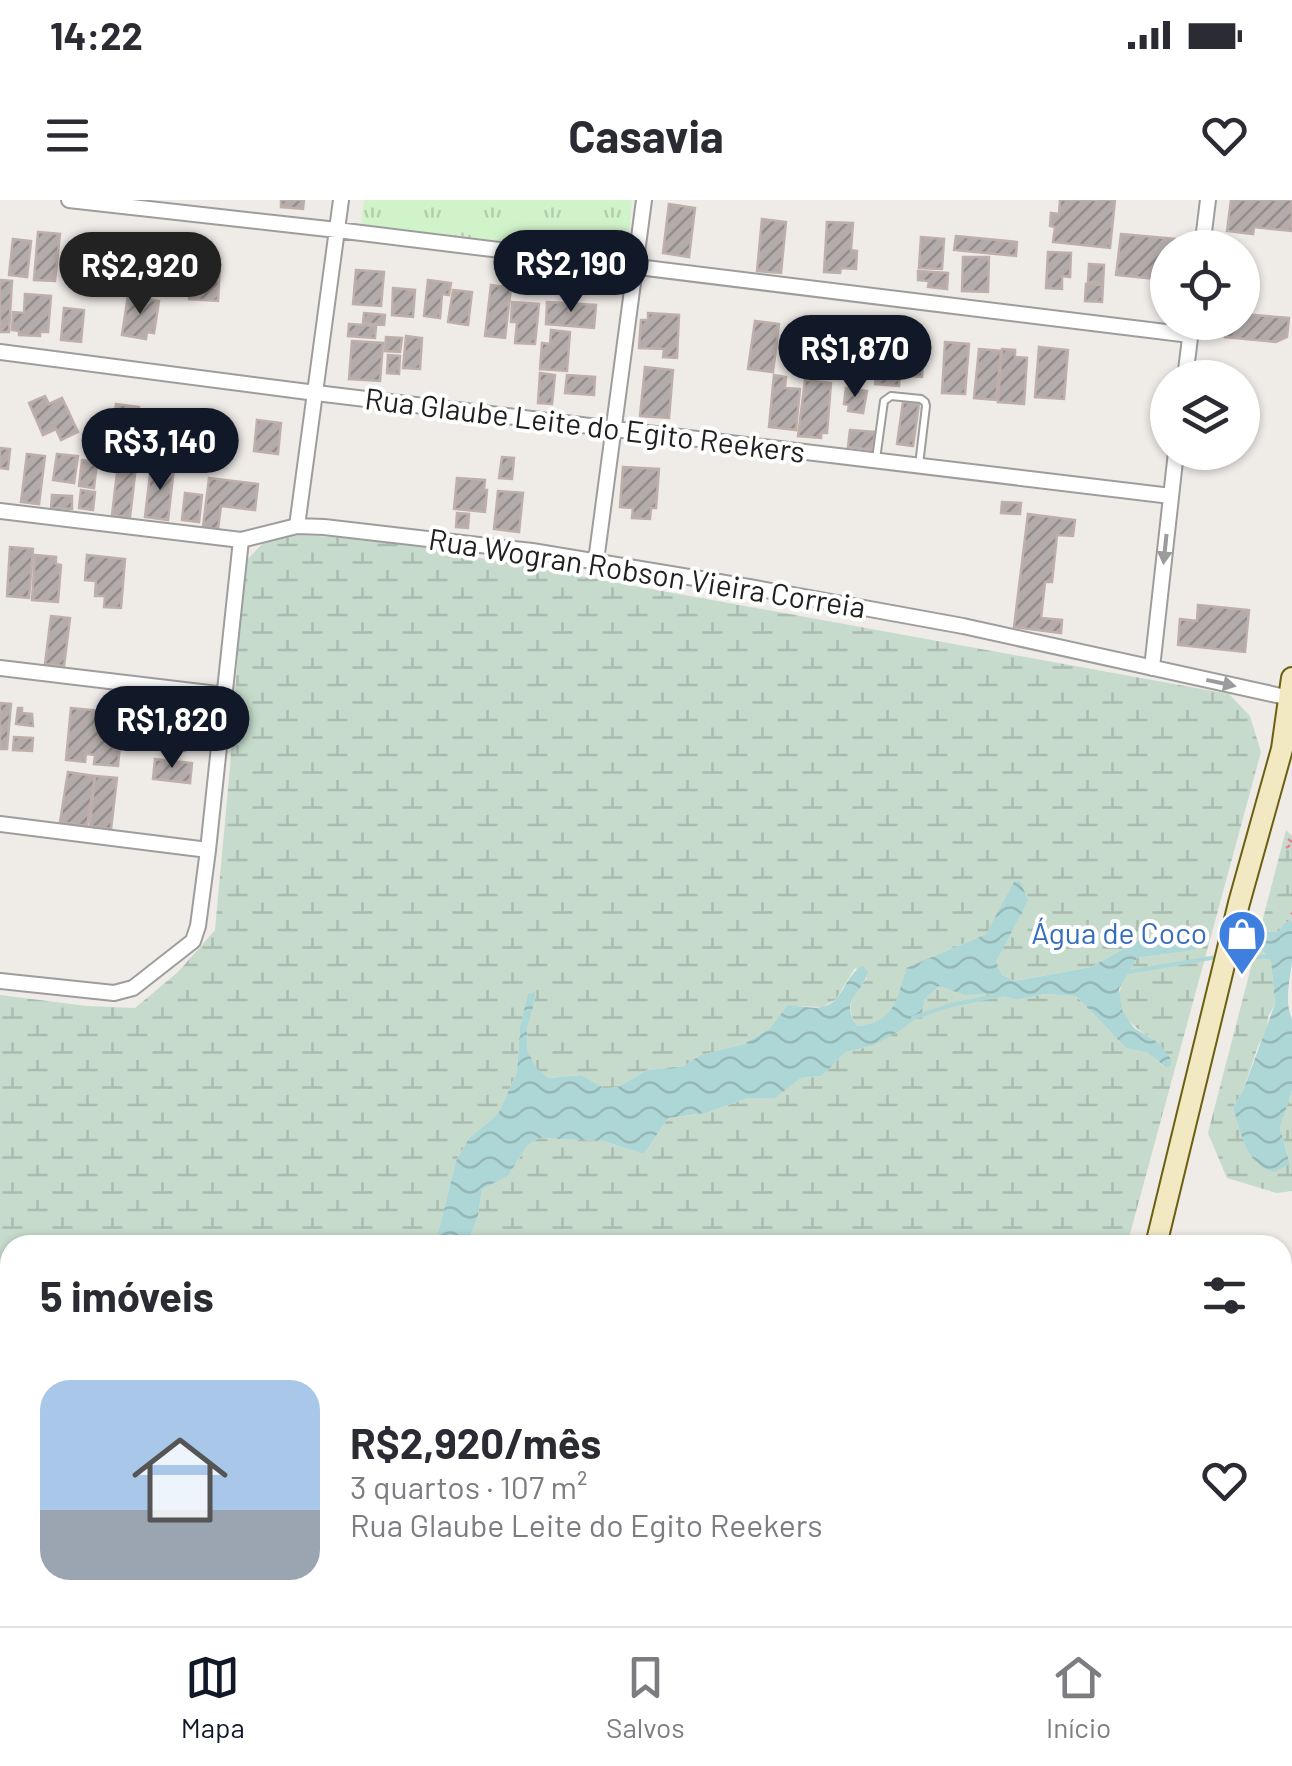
<!DOCTYPE html>
<html lang="pt">
<meta charset="utf-8">
<style>
:root{--surface:#fff;--page:#f2f2f3;--text:#2b2b33;--muted:#7c7c81;--line:#e1e1e2;--accent:#111827}
body{margin:0;font-family:Barlow,sans-serif;background:var(--page);color:var(--text);height:100vh;display:flex;flex-direction:column;font-size:38px;white-space:nowrap}
*{box-sizing:border-box;margin:0}
p{font-size:32px;color:var(--muted)}
.icon{flex:none;width:55px;height:55px;fill:none;stroke:currentColor;stroke-width:2;stroke-linecap:round;stroke-linejoin:round}
.map{position:relative;flex:1;overflow:hidden}
.details{position:absolute;left:0px;top:1035px;width:1292px;height:392px;display:flex;flex-direction:column;background:var(--surface);border-radius:30px 30px 0 0;box-shadow:0 2px 8px #0004}
.details>*{flex:none}
.fabs{position:absolute;left:1150px;top:30px;display:grid;gap:20px}
.fabs a{display:grid;place-items:center;width:110px;height:110px;border-radius:50%;background:var(--surface);box-shadow:0 2px 8px #0004;font-size:50px}
.price{position:absolute;translate:-50% -85px;padding:0 22px;border-radius:35px;background:var(--accent);color:#fff;font-size:32px;line-height:65px;filter:drop-shadow(0 2px 5px #0008)}
.price::after{content:'';position:absolute;left:50%;top:60px;width:30px;height:22px;margin-left:-15px;background:inherit;clip-path:polygon(0 0,100% 0,50% 100%)}
.price.current{background:#222;color:#fff}
ul{padding:0;list-style:none}
li{display:flex;align-items:center;gap:30px;height:250px;padding:0 40px}
li span{display:grid;place-items:center;flex:none;width:280px;height:200px;border-radius:30px;color:#555}
li>.icon{margin-inline-start:auto}
span .icon{width:120px;height:120px;fill:#fffc;stroke-width:1}
li b{font-size:42px}
h2{display:flex;justify-content:space-between;align-items:center;height:120px;padding:0 40px;font-size:42px}
.status{display:flex;justify-content:space-between;align-items:center;height:70px;padding:0 50px;background:var(--surface);direction:ltr}
.status svg{height:28px;fill:currentColor}
header{display:flex;justify-content:space-between;align-items:center;height:130px;padding:0 40px;background:var(--surface);font-size:45px;font-weight:700}
.menu{display:flex;justify-content:space-around;align-items:center;height:140px;border-top:2px solid var(--line);background:var(--surface);font-size:28px;color:var(--muted)}
.menu a{display:grid;justify-items:center;gap:5px}
.menu .current{color:var(--accent)}
.map>svg:first-child{display:block}
.wetland{fill:url(#wetland-marsh)}
.park{fill:url(#park-tufts)}
.water{fill:url(#water-waves)}
.lines{fill:none;stroke-linecap:round;stroke-linejoin:round}
.stream{stroke:#add7d6;stroke-width:4}
.building{fill:url(#building-hatch);stroke:#bfafab;stroke-width:2.5}
.lane-casing{stroke:#9d9d9d;stroke-width:10}
.street-casing{stroke:#9d9d9d;stroke-width:18}
.secondary-casing{stroke:#6b5f12;stroke-width:24}
.primary-casing{stroke:#894412;stroke-width:26}
.path{stroke:#ea7e8e;stroke-width:2.5;stroke-dasharray:5 5;stroke-linecap:butt}
.lane{stroke:#fff;stroke-width:6}
.street{stroke:#fff;stroke-width:14}
.secondary{stroke:#f2e9c2;stroke-width:20}
.primary{stroke:#f1c1aa;stroke-width:22}
.oneway{fill:#9b9b9b}
.labels{text-anchor:middle;stroke-width:8;stroke-linejoin:round;paint-order:stroke}
.street-label{font-size:30px;fill:#202020;stroke:#fff}
.shop-label{font-size:30px;fill:#366cbe;stroke:#fff;text-anchor:end}
</style>
<div class="status"><b>14:22</b><svg viewBox="0 0 49 12"><path d="M0 12V9h3v3zM5 12V6h3v6zM10 12V3h3v9zM15 12V0h3v12zM26 1h20v11H26zM47 4h2v5h-2z"/></svg></div>
<header><svg class="icon" aria-label="menu" viewBox="0 0 24 24"><path d="M4 6h16M4 12h16M4 18h16"/></svg>Casavia<svg class="icon" aria-label="heart" viewBox="0 0 24 24"><path d="M12 20l-8-8c-3-5 5-10 8-4 3-6 11-1 8 4z"/></svg></header>
<div class="map">
<svg width="1292" height="1426" viewBox="0 0 1292 1426">
<defs>
<pattern id="wetland-marsh" width="20" height="14" patternUnits="userSpaceOnUse" patternTransform="scale(2.5)"><rect width="20" height="14" fill="#c6dbcc"/><path d="M1 5h8M5 5V1M11 12h8M15 12V8" fill="none" stroke="#aabcaf"/></pattern>
<pattern id="park-tufts" width="24" height="20" patternUnits="userSpaceOnUse" patternTransform="scale(2.5)"><rect width="24" height="20" fill="#d1f3ca"/><path d="M3 7l-1-3M5 7V3M7 7l1-3M15 17l-1-3M17 17v-4M19 17l1-3" fill="none" stroke="#b3d0ad"/></pattern>
<pattern id="water-waves" width="16" height="10" patternUnits="userSpaceOnUse" patternTransform="scale(2.5)"><rect width="16" height="10" fill="#add7d6"/><path d="M0 5q4-4 8 0t8 0" fill="none" stroke="#95b8b7"/></pattern>
<pattern id="building-hatch" width="6" height="6" patternUnits="userSpaceOnUse" patternTransform="scale(2.5)"><rect width="6" height="6" fill="#b4acaa"/><path d="M-1 1l2-2M0 6l6-6M5 7l2-2" fill="none" stroke="#928c8a"/></pattern>
</defs>
<rect width="100%" height="100%" fill="#efebe7"/>
<!-- wetland -->
<path class="wetland" d="M 300,335 L 382,340 L 1229,494 L 1250,516 L 1261,552 L 1127,1045 L 467,1045 L 478,1016 L 482,988 L 508,976 L 527,946 L 539,938 L 603,941 L 644,954 L 668,918 L 706,913 L 748,898 L 774,898 L 801,878 L 822,876 L 846,852 L 872,846 L 939,786 L 964,795 L 997,794 L 1017,800 L 1045,794 L 1076,796 L 1126,848 L 1147,851 L 1164,867 L 1159,843 C 1139,831 1112,814 1121,787 C 1124,777 1132,767 1137,758 L 1195,750 L 1137,741 L 1091,767 L 1015,781 L 1002,775 L 996,762 L 1027,700 L 986,734 L 906,768 C 897,801 896,822 857,826 C 843,804 853,796 867,778 L 855,768 L 836,799 L 823,807 L 788,806 L 770,828 L 744,844 L 702,855 L 684,866 L 647,870 L 618,887 L 604,889 L 581,875 L 549,878 L 537,870 L 527,850 L 527,829 L 535,799 L 520,827 L 517,872 L 498,914 L 469,938 L 456,961 L 435,1045 L 10,1045 L 10,1418 L 200,1418 L 193,1426 L 0,1426 L 0,795 L 87,806 L 135,808 L 178,772 L 215,730 L 230,567 L 244,363 L 264,342 Z
M 1286,630 L 1292,636 L 1292,720 L 1284,723 L 1279,731 L 1271,732 L 1260,730 Z
M 1257,744 L 1271,761 L 1275,804 L 1268,817 L 1267,830 L 1258,846 L 1243,891 L 1233,907 L 1241,929 L 1290,963 L 1280,928 L 1292,890 L 1292,991 L 1277,993 L 1227,978 L 1208,933 Z"/>
<!-- park -->
<path class="park" d="M 364,0 L 632,0 L 627,57 L 361,24 Z"/>
<!-- water -->
<path class="water" d="M 1020,681 L 1028,700 L 996,762 L 1002,775 L 1015,781 L 1091,767 L 1137,741 L 1194,728 L 1204,734 L 1195,750 L 1137,758 L 1119,789 L 1122,810 L 1134,828 L 1159,843 L 1171,859 L 1171,866 L 1165,867 L 1147,852 L 1126,848 L 1076,796 L 1045,794 L 1017,800 L 997,794 L 964,795 L 939,786 L 924,800 L 922,813 L 901,830 L 872,846 L 846,852 L 822,876 L 801,878 L 775,898 L 748,898 L 706,913 L 668,918 L 644,954 L 603,941 L 539,938 L 527,946 L 508,976 L 482,989 L 478,1016 L 467,1045 L 435,1045 L 456,961 L 469,938 L 498,914 L 517,872 L 520,827 L 528,794 L 535,792 L 535,800 L 527,829 L 527,850 L 537,869 L 549,878 L 581,875 L 604,888 L 618,887 L 647,870 L 684,866 L 701,855 L 744,844 L 770,828 L 788,805 C 798,806 812,809 822,807 C 843,803 845,775 862,766 L 868,771 C 863,795 838,798 857,826 C 895,822 897,800 906,768 L 986,734 L 1014,682 Z
M 1292,720 C 1292,733 1292,748 1292,761 C 1290,780 1284,801 1292,819 L 1292,890 L 1280,928 L 1290,964 L 1274,972 C 1245,964 1241,932 1233,907 L 1243,891 L 1275,804 L 1271,761 L 1257,744 L 1260,730 L 1271,732 L 1279,731 L 1284,723 Z"/>
<g class="lines">
<!-- stream -->
<path class="stream" d="M 1232,757 L 1272,757
M 1128,772 L 1217,757
M 913,818 L 951,805 L 1006,794
M 242,1426 L 248,1418"/>
</g>
<!-- building -->
<path class="building" d="M 281,0 L 304,0 L 303,9 L 281,7 Z
M 1060,0 L 1115,0 L 1110,48 L 1053,42 L 1055,27 L 1050,26 L 1051,13 L 1059,14 Z
M 1231,0 L 1292,0 L 1292,31 L 1254,27 L 1253,34 L 1227,31 Z
M 669,4 L 695,8 L 689,57 L 663,53 Z
M 762,19 L 786,22 L 781,73 L 757,71 Z
M 827,22 L 853,23 L 851,50 L 857,51 L 856,69 L 841,68 L 840,73 L 824,72 Z
M 38,32 L 60,34 L 55,81 L 34,80 Z
M 1121,34 L 1175,39 L 1174,48 L 1168,48 L 1168,62 L 1157,61 L 1155,79 L 1116,75 Z
M 107,36 L 125,38 L 119,90 L 101,88 Z
M 956,36 L 1017,42 L 1016,56 L 954,50 Z
M 921,37 L 944,39 L 942,69 L 919,68 Z
M 13,39 L 31,41 L 27,77 L 9,75 Z
M 143,41 L 162,43 L 156,93 L 137,91 Z
M 1048,52 L 1071,53 L 1070,77 L 1062,76 L 1062,89 L 1046,88 Z
M 963,57 L 989,57 L 988,92 L 962,91 Z
M 191,63 L 220,65 L 218,101 L 189,99 Z
M 1089,64 L 1104,65 L 1103,83 L 1088,82 Z
M 356,70 L 384,72 L 381,106 L 353,104 Z
M 918,71 L 948,73 L 947,89 L 928,87 L 929,81 L 918,80 Z
M 0,80 L 12,81 L 9,132 L 0,132 Z
M 428,80 L 451,83 L 449,95 L 442,94 L 440,118 L 424,116 Z
M 1086,84 L 1103,85 L 1102,102 L 1085,101 Z
M 491,85 L 511,88 L 505,138 L 485,136 Z
M 393,88 L 415,90 L 413,117 L 392,115 Z
M 453,90 L 472,92 L 468,125 L 448,122 Z
M 25,94 L 51,96 L 48,132 L 40,132 L 40,136 L 19,135 L 19,131 L 12,130 L 13,112 L 24,113 Z
M 128,96 L 159,101 L 154,133 L 147,132 L 146,139 L 122,135 Z
M 512,102 L 539,104 L 535,144 L 515,143 L 517,122 L 511,122 Z
M 547,102 L 596,105 L 594,128 L 546,124 Z
M 64,108 L 84,110 L 81,142 L 61,140 Z
M 364,113 L 385,115 L 384,125 L 363,123 Z
M 648,113 L 679,115 L 677,158 L 663,157 L 664,149 L 639,148 L 641,120 L 648,120 Z
M 1242,114 L 1289,118 L 1287,137 L 1276,142 L 1225,137 L 1226,122 L 1242,122 Z
M 755,121 L 779,124 L 773,172 L 748,169 Z
M 349,124 L 376,126 L 375,138 L 348,136 Z
M 551,130 L 570,132 L 567,171 L 540,169 L 542,143 L 550,144 Z
M 812,130 L 827,131 L 825,165 L 810,164 Z
M 832,130 L 844,132 L 843,151 L 830,150 Z
M 406,136 L 422,138 L 420,169 L 403,168 Z
M 386,137 L 402,138 L 400,152 L 385,151 Z
M 352,141 L 383,143 L 380,181 L 349,179 Z
M 945,142 L 969,144 L 965,194 L 942,193 Z
M 879,143 L 903,145 L 899,186 L 875,184 Z
M 1039,147 L 1068,150 L 1064,199 L 1035,197 Z
M 979,149 L 1001,151 L 996,200 L 974,198 Z
M 1002,149 L 1015,150 L 1015,157 L 1027,158 L 1024,204 L 998,202 Z
M 906,152 L 924,153 L 922,177 L 908,176 L 908,167 L 904,167 Z
M 388,155 L 400,156 L 399,174 L 387,173 Z
M 645,167 L 673,170 L 669,218 L 640,216 Z
M 540,173 L 555,175 L 552,204 L 538,203 Z
M 567,175 L 595,177 L 594,195 L 565,193 Z
M 774,175 L 786,177 L 785,188 L 800,189 L 796,230 L 769,227 Z
M 805,180 L 831,183 L 827,233 L 821,233 L 821,238 L 798,236 Z
M 846,188 L 867,191 L 863,213 L 848,211 L 849,205 L 844,204 Z
M 45,196 L 49,204 L 62,198 L 78,232 L 61,240 L 56,229 L 43,235 L 29,203 Z
M 903,202 L 919,204 L 913,246 L 897,244 Z
M 116,204 L 139,207 L 136,229 L 141,230 L 138,255 L 110,251 Z
M 153,211 L 176,213 L 172,246 L 153,244 L 153,235 L 160,235 L 160,231 L 151,230 Z
M 178,212 L 197,214 L 194,238 L 175,236 Z
M 201,220 L 224,222 L 221,245 L 210,244 L 208,256 L 196,255 Z
M 257,220 L 281,223 L 278,254 L 254,251 Z
M 850,230 L 875,232 L 873,250 L 848,247 Z
M 0,248 L 10,249 L 8,269 L 0,268 Z
M 27,254 L 45,256 L 39,304 L 21,302 Z
M 57,254 L 78,256 L 74,283 L 53,280 Z
M 502,257 L 514,258 L 512,279 L 499,278 Z
M 82,260 L 97,262 L 94,288 L 79,286 Z
M 118,264 L 136,266 L 130,317 L 112,315 Z
M 151,266 L 174,268 L 168,320 L 145,317 Z
M 623,267 L 659,269 L 656,308 L 651,308 L 650,319 L 632,318 L 633,308 L 620,307 Z
M 209,278 L 258,284 L 255,310 L 221,306 L 218,329 L 203,327 Z
M 457,278 L 485,280 L 484,290 L 487,290 L 485,312 L 454,309 Z
M 81,290 L 95,292 L 93,310 L 79,308 Z
M 498,291 L 523,293 L 519,332 L 494,329 Z
M 185,293 L 202,295 L 199,322 L 182,320 Z
M 52,295 L 72,296 L 72,309 L 51,308 Z
M 1002,302 L 1021,303 L 1020,314 L 1001,313 Z
M 457,313 L 469,314 L 468,328 L 456,327 Z
M 1028,314 L 1075,320 L 1073,336 L 1057,335 L 1052,382 L 1045,382 L 1041,418 L 1062,420 L 1061,433 L 1014,427 Z
M 10,347 L 33,349 L 29,398 L 7,396 Z
M 35,355 L 56,357 L 56,364 L 61,365 L 58,402 L 32,400 Z
M 87,355 L 125,359 L 121,408 L 104,407 L 105,396 L 95,396 L 96,381 L 85,380 Z
M 1198,405 L 1249,410 L 1245,452 L 1178,445 L 1180,419 L 1197,421 Z
M 51,416 L 70,418 L 64,466 L 45,464 Z
M 0,503 L 11,504 L 7,549 L 0,549 Z
M 18,508 L 22,508 L 22,513 L 32,514 L 33,526 L 16,524 Z
M 71,508 L 123,513 L 118,566 L 94,564 L 95,555 L 86,554 L 85,562 L 66,560 Z
M 138,523 L 187,528 L 185,551 L 136,547 Z
M 14,537 L 33,538 L 32,551 L 13,550 Z
M 155,559 L 192,563 L 190,583 L 153,579 Z
M 68,572 L 95,576 L 87,626 L 60,622 Z
M 95,576 L 117,578 L 111,629 L 90,626 Z
M 1282,1205 L 1292,1236 L 1282,1238 Z
M 1292,1251 L 1292,1288 L 1282,1290 L 1282,1254 Z
M 490,1418 L 500,1418 L 503,1426 L 478,1426 L 477,1421 Z
M 577,1418 L 597,1418 L 600,1426 L 579,1426 Z
M 730,1418 L 763,1418 L 765,1426 L 711,1426 L 710,1423 Z
M 794,1418 L 821,1418 L 823,1424 L 799,1426 Z
M 1182,1418 L 1210,1418 L 1211,1426 L 1183,1426 Z"/>
<g class="lines">
<!-- lane casing -->
<g class="lane-casing">
<path id="lane" d="M 876,259 L 884,201 L 891,196 L 921,199 L 925,202 L 926,206 L 919,265"/>
</g>
<!-- street casing -->
<g class="street-casing">
<path id="street" d="M 69,0 L 337,30 L 1190,135
M 1202,48 L 1208,0
M 0,152 L 316,193 L 1171,296
M 1185,178 L 1192,122
M 0,311 L 241,340 L 297,326 L 324,327 L 532,351 L 749,387 L 963,426 L 1290,498
M 297,326 L 341,0
M 596,361 L 644,0
M 0,468 L 226,495
M 1152,468 L 1176,252
M 0,624 L 208,650
M 0,781 L 114,793 L 133,788 L 193,741 L 198,726 L 208,650 L 241,340
M 686,1418 L 689,1426
M 551,1420 L 552,1426"/>
</g>
<!-- secondary casing -->
<g class="secondary-casing">
<path id="secondary" d="M 1156,1045 L 1239,703 L 1282,549 L 1292,478
M 970,1426 L 1004,1418"/>
</g>
<!-- primary casing -->
<g class="primary-casing">
<path id="primary" d="M 1282,1349 L 1292,1347
M 1168,1418 L 1170,1426"/>
</g>
<!-- path -->
<path class="path" d="M 1288,639 L 1292,642
M 1286,648 L 1292,644
M 1291,714 L 1292,713"/>
<!-- lane -->
<use href="#lane" class="lane"/>
<!-- street -->
<use href="#street" class="street"/>
<!-- secondary -->
<use href="#secondary" class="secondary"/>
<!-- primary -->
<use href="#primary" class="primary"/>
</g>
<!-- one-way arrows -->
<defs><path id="oneway-solid" d="M-6-.8H1V-3.2L6.5 0L1 3.2V.8H-6Z" transform="scale(2.5)"/></defs>
<g class="oneway">
<use href="#oneway-solid" transform="translate(1165 349) rotate(96)"/>
<use href="#oneway-solid" transform="translate(1221 483) rotate(12)"/>
</g>
<!-- icons -->
<defs>
<g id="shop-pin" transform="scale(2.5)"><path d="M0 17L-7.5 6A9.5 9.5 0 1 1 7.5 6Z" fill="#3f7fe0" stroke="#fff"/><path d="M-5-2.5h2.3a2.7 3.5 0 0 1 5.4 0H5L5.5 6h-11ZM-1.5-2.5h3a1.5 2.3 0 0 0-3 0Z" fill="#fff"/></g>
</defs>
<g fill-rule="evenodd">
<use href="#shop-pin" x="1242" y="734"/>
</g>
<g class="labels">
<!-- street labels -->
<g class="street-label">
<text transform="translate(585 226) rotate(7)" y="10">Rua Glaube Leite do Egito Reekers</text>
<text transform="translate(647 374) rotate(9)" y="10">Rua Wogran Robson Vieira Correia</text>
</g>
<!-- shop labels -->
<g class="shop-label">
<text x="1207" y="744">Água de Coco</text>
</g>
</g>
</svg>
<div class="fabs">
<a><svg class="icon" aria-label="locate" viewBox="0 0 24 24"><circle cx="12" cy="12" r="6"/><path d="M12 2v4M12 18v4M2 12h4M18 12h4"/></svg></a>
<a><svg class="icon" aria-label="layers" viewBox="0 0 24 24"><path d="M12 4l9 5-9 5-9-5zM3 14l9 5 9-5"/></svg></a>
</div>
<b class="price" style="left:571px;top:115px">R$2,190</b>
<b class="price current" style="left:140px;top:117px">R$2,920</b>
<b class="price" style="left:855px;top:200px">R$1,870</b>
<b class="price" style="left:160px;top:293px">R$3,140</b>
<b class="price" style="left:172px;top:571px">R$1,820</b>
<section class="details">
<h2>5 imóveis<svg class="icon" aria-label="filters" viewBox="0 0 24 24"><path d="M4 7h16M4 17h16"/><circle cx="9" cy="7" r="2"/><circle cx="15" cy="17" r="2"/></svg></h2>
<ul>
<li><span style="background:linear-gradient(#a9c7e8 65%,#9aa5b1 0)"><svg class="icon" aria-label="home" viewBox="0 0 24 24"><path d="M3 11l9-7 9 7M6 9v11h12V9"/></svg></span><div><b>R$2,920/mês</b><p>3 quartos · 107 m²</p><p>Rua Glaube Leite do Egito Reekers</p></div><svg class="icon" aria-label="heart" viewBox="0 0 24 24"><path d="M12 20l-8-8c-3-5 5-10 8-4 3-6 11-1 8 4z"/></svg></li>
</ul>
</section>
</div>
<nav class="menu">
<a class="current"><svg class="icon" aria-label="map" viewBox="0 0 24 24"><path d="M3 6l6-2 6 2 6-2v14l-6 2-6-2-6 2zM9 4v14M15 6v14"/></svg>Mapa</a>
<a><svg class="icon" aria-label="saved" viewBox="0 0 24 24"><path d="M7 4h10v16l-5-4-5 4z"/></svg>Salvos</a>
<a><svg class="icon" aria-label="home" viewBox="0 0 24 24"><path d="M3 11l9-7 9 7M6 9v11h12V9"/></svg>Início</a>
</nav>
